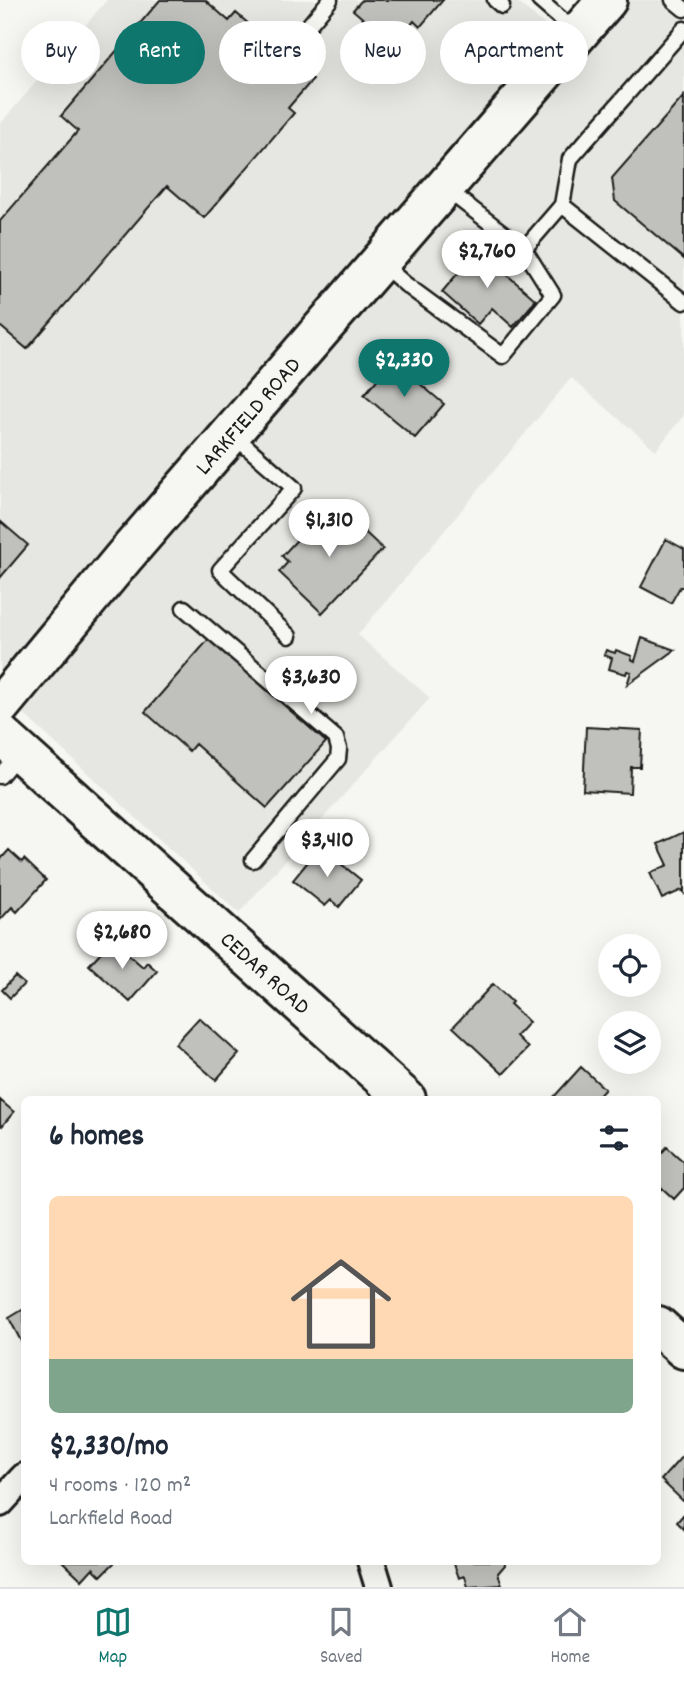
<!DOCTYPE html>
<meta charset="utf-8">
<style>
:root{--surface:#fff;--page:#f2f2f3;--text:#1f2937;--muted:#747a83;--line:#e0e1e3;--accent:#0f766e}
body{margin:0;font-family:Dekko,sans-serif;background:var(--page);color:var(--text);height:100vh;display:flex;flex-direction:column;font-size:26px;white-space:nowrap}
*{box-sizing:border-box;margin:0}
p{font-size:23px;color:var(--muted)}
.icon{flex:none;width:38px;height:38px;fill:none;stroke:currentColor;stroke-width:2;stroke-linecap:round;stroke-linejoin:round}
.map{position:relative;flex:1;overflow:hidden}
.side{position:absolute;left:21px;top:1096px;width:640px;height:469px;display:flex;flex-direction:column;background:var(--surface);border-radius:10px;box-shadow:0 7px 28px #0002}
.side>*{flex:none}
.hud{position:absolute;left:21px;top:21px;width:642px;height:63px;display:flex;gap:14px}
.buttons{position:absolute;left:598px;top:934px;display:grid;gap:14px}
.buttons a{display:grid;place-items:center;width:63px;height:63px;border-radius:50%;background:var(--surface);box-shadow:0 7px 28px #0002;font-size:35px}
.price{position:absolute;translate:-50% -60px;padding:0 16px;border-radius:24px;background:#fff;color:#222;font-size:23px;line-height:46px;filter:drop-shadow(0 2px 4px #0008)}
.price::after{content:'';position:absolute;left:50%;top:42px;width:21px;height:16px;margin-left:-10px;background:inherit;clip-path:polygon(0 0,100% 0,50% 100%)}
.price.current{background:var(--accent);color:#fff}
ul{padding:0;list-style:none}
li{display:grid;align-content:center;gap:14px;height:371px;padding:0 28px}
li span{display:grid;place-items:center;height:217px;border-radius:10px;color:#555}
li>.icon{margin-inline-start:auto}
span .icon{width:126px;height:126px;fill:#fffc;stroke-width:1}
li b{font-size:30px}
h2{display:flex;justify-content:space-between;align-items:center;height:84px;padding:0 28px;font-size:30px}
.chip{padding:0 24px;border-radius:32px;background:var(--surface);box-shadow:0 7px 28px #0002;font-size:24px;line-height:63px}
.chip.current{background:var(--accent);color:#fff}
.tabs{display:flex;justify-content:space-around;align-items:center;height:98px;border-top:2px solid var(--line);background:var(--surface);font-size:19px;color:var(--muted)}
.tabs a{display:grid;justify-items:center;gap:4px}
.tabs .current{color:var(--accent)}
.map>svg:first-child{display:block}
.built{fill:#e6e6e2}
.building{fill:#c0c0bd;stroke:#1c1c1c;stroke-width:2}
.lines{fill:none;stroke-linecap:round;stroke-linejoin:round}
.lane-casing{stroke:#1c1c1c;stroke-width:19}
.street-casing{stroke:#1c1c1c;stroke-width:32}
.secondary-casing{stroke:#1c1c1c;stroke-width:44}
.lane{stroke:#f6f6f2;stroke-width:14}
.street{stroke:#f6f6f2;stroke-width:26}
.secondary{stroke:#f6f6f2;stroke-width:38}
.labels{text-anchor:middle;stroke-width:6;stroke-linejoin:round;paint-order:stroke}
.street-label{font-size:23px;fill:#1c1c1c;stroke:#f6f6f2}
</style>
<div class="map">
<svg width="684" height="1587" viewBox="0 0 684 1587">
<rect width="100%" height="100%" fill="#f6f6f2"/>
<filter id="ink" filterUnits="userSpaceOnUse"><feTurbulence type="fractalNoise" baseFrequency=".0143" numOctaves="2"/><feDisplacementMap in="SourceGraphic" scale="14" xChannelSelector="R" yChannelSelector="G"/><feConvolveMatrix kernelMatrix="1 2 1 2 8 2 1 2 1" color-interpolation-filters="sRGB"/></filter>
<g filter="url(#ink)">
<!-- built -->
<path class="built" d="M 107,0 L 515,0 L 581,55 L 630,0 L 684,0 L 684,415 L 656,450 L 571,378 L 358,635 L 430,698 L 239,913 L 0,692 L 0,124 Z"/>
<!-- building -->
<path class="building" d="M 160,0 L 205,0 L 229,21 L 236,13 L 313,79 L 288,108 L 294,113 L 204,218 L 167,186 L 27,349 L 0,326 L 0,221 L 78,131 L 61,116 Z
M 362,0 L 443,0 L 420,27 L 414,21 L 394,45 L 353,10 Z
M 684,96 L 684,259 L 615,201 L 612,178 Z
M 473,245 L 536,300 L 513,327 L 492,308 L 478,324 L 442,292 L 458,273 L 453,268 Z
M 393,361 L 444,404 L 415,438 L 364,395 Z
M 338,507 L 383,549 L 322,613 L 279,572 L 288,562 L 282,556 L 305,531 L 310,537 Z
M 0,521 L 28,545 L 0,578 Z
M 666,539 L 684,549 L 684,587 L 680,587 L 671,603 L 641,587 Z
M 642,638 L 675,650 L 627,685 L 631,672 L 627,671 L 626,674 L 609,669 L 612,658 L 604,655 L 606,650 L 615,653 L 616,650 L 632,656 L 631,659 L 635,661 Z
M 209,639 L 326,742 L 267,808 L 195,744 L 189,751 L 145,712 Z
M 307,701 L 327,718 L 315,732 L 295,715 Z
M 586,727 L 642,730 L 640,767 L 631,767 L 630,793 L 583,790 Z
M 684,832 L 684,893 L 682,890 L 662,899 L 650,873 L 668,865 L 658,844 Z
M 320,847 L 361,880 L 339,907 L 331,900 L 325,906 L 293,880 Z
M 9,850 L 22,862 L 24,859 L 46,880 L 17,912 L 12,907 L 0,920 L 0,860 Z
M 112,940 L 143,967 L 147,962 L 157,971 L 130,1002 L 89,965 Z
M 15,976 L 24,984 L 10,998 L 2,990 Z
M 493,984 L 512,1002 L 510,1004 L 529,1022 L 516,1036 L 528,1048 L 503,1074 L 453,1027 Z
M 199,1018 L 239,1054 L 216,1080 L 175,1044 Z
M 581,1067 L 605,1089 L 596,1099 L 552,1099 Z
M 0,1100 L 14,1112 L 2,1126 L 0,1124 Z
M 667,1147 L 684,1162 L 684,1188 L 674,1199 L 662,1188 L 658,1192 L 658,1157 Z
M 24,1309 L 24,1347 L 9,1318 Z
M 684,1454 L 684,1502 L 661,1480 Z
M 684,1514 L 684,1529 L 677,1522 Z
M 62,1561 L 116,1561 L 101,1576 L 93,1568 L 82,1580 Z
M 453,1561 L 504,1561 L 505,1565 L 498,1573 L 502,1585 L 468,1587 L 465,1576 L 459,1578 Z"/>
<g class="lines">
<!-- lane casing -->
<g class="lane-casing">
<path id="lane" d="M 495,0 L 502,6
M 539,0 L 578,34
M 673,0 L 684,9
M 304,31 L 330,0
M 562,205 L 684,302
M 524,249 L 562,205 L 570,159 L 684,29
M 381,263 L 405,284 L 503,356 L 553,295 L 524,249 L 446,189
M 232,434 L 294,488 L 220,570 L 289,636
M 184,608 L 336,738 L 339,749 L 338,759 L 253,860
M 0,776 L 19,753"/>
</g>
<!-- street casing -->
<g class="street-casing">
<path id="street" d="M 0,1503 L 24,1477
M 371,1561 L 379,1587"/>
</g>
<!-- secondary casing -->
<g class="secondary-casing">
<path id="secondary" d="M 0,706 L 124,557 L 607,0
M 0,734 L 406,1099
M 658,1326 L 684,1349"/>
</g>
<!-- lane -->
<use href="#lane" class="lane"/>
<!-- street -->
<use href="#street" class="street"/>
<!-- secondary -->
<use href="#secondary" class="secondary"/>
</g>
</g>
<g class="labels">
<!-- street labels -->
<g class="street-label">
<text transform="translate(247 415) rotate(-49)" y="8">LARKFIELD ROAD</text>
<text transform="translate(266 972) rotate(42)" y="8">CEDAR ROAD</text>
</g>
</g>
</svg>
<div class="buttons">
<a><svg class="icon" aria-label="locate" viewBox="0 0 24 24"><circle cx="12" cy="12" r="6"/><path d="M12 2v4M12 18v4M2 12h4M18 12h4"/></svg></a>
<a><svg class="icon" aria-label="layers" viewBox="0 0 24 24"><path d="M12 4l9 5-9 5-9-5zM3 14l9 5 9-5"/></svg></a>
</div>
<b class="price" style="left:487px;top:290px">$2,760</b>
<b class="price current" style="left:404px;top:399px">$2,330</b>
<b class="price" style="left:329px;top:559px">$1,310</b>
<b class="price" style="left:311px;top:716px">$3,630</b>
<b class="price" style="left:327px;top:879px">$3,410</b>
<b class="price" style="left:122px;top:971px">$2,680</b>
<div class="hud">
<a class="chip">Buy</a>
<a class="chip current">Rent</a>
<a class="chip">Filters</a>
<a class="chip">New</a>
<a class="chip">Apartment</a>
</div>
<section class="side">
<h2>6 homes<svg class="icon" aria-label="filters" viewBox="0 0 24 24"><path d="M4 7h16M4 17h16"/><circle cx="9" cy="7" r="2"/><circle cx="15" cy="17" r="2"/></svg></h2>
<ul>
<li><span style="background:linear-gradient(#ffd9b3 75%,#7fa58c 0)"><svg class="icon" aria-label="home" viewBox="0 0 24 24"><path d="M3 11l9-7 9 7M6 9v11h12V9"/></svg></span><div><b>$2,330/mo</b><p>4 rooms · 120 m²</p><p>Larkfield Road</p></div></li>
</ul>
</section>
</div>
<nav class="tabs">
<a class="current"><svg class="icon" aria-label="map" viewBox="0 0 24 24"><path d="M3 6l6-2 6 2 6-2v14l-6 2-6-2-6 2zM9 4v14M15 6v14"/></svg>Map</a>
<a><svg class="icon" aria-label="saved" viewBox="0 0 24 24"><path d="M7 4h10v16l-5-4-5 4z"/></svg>Saved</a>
<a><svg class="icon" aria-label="home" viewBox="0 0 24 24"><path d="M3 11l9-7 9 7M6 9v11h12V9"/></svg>Home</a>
</nav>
